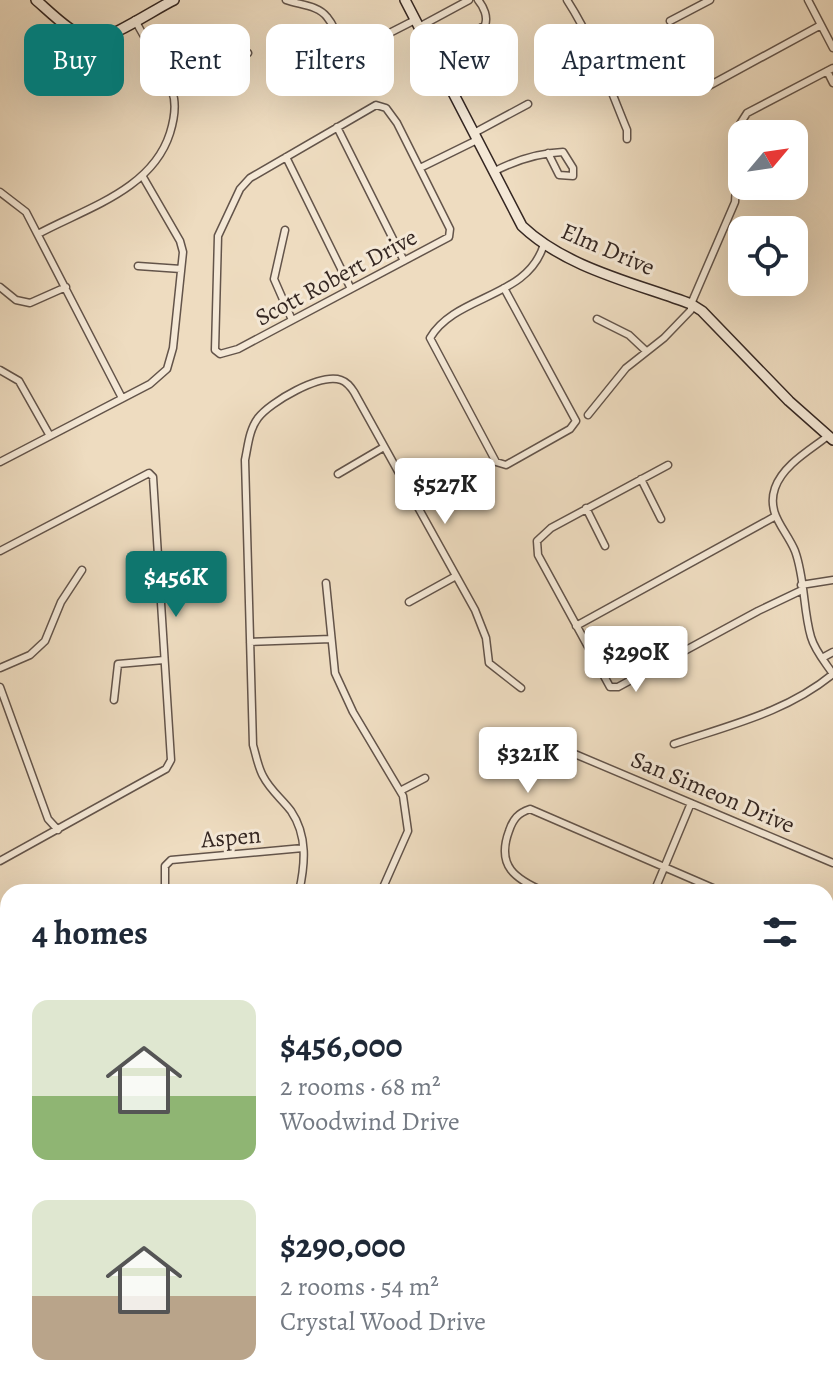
<!DOCTYPE html>
<meta charset="utf-8">
<style>
:root{--surface:#fff;--page:#f2f2f3;--text:#1f2937;--muted:#747a83;--accent:#0f766e}
body{margin:0;font-family:Alegreya,serif;background:var(--page);color:var(--text);height:100vh;display:flex;flex-direction:column;font-size:30px;white-space:nowrap}
*{box-sizing:border-box;margin:0}
p{font-size:26px;color:var(--muted)}
.icon{flex:none;width:44px;height:44px;fill:none;stroke:currentColor;stroke-width:2;stroke-linecap:round;stroke-linejoin:round}
.map{position:relative;flex:1;overflow:hidden}
.side{position:absolute;left:0px;top:884px;width:834px;height:512px;display:flex;flex-direction:column;background:var(--surface);border-radius:24px 24px 0 0;box-shadow:0 8px 32px #0002}
.side>*{flex:none}
.banner{position:absolute;left:24px;top:24px;width:786px;height:72px;display:flex;gap:16px}
.needle{width:52px;rotate:61deg}
.tools{position:absolute;left:728px;top:120px;display:grid;gap:16px}
.tools a{display:grid;place-items:center;width:80px;height:80px;border-radius:16px;background:var(--surface);box-shadow:0 8px 32px #0002;font-size:40px}
.price{position:absolute;translate:-50% -68px;padding:0 18px;border-radius:8px;background:#fff;color:#222;font-size:26px;line-height:52px;filter:drop-shadow(0 2px 4px #0008)}
.price::after{content:'';position:absolute;left:50%;top:48px;width:24px;height:18px;margin-left:-12px;background:inherit;clip-path:polygon(0 0,100% 0,50% 100%)}
.price.selected{background:var(--accent);color:#fff}
ul{padding:0;list-style:none}
li{display:flex;align-items:center;gap:24px;height:200px;padding:0 32px}
li span{display:grid;place-items:center;flex:none;width:224px;height:160px;border-radius:16px;color:#555}
li>.icon{margin-inline-start:auto}
span .icon{width:96px;height:96px;fill:#fffc;stroke-width:1}
li b{font-size:34px}
h2{display:flex;justify-content:space-between;align-items:center;height:96px;padding:0 32px;font-size:34px}
.tag{padding:0 28px;border-radius:16px;background:var(--surface);box-shadow:0 8px 32px #0002;font-size:28px;line-height:72px}
.tag.selected{background:var(--accent);color:#fff}
.map>svg:first-child{display:block}
.lines{fill:none;stroke-linecap:round;stroke-linejoin:round}
.stream{stroke:#7e6e60;stroke-width:2}
.street-casing{stroke:#63544a;stroke-width:9}
.secondary-casing{stroke:#352722;stroke-width:12}
.street{stroke:#f4e8d6;stroke-width:6}
.secondary{stroke:#f4e8d6;stroke-width:9}
.labels{text-anchor:middle;stroke-width:6;stroke-linejoin:round;paint-order:stroke}
.street-label{font-size:24px;fill:#352722;stroke:#f4e8d6}
</style>
<div class="map">
<svg width="833" height="1396" viewBox="0 0 833 1396">
<rect width="100%" height="100%" fill="#eedcc0"/>
<filter id="stains"><feTurbulence type="fractalNoise" baseFrequency=".0025" numOctaves="4"/><feColorMatrix values="0 0 0 0 .2 0 0 0 0 .09 0 0 0 0 .02 0 0 0 .5 -.17"/></filter>
<radialGradient id="worn" r=".72"><stop offset=".6" stop-color="#630" stop-opacity="0"/><stop offset="1" stop-color="#630" stop-opacity=".3"/></radialGradient>
<g class="lines">
<!-- stream -->
<path class="stream" d="M 826,1307 L 833,1298
M 761,1396 L 768,1388"/>
<!-- street casing -->
<g class="street-casing">
<path id="street" d="M 286,0 C 299,5 318,5 327,17 C 338,30 333,36 350,46 L 370,43 L 415,20
M 567,0 C 593,40 609,86 627,130 L 627,139
M 808,0 L 833,48
M 670,21 L 710,0
M 419,27 L 469,0
M 335,35 C 325,46 312,63 317,77 L 323,79 L 340,66 L 355,46
M 435,58 L 485,25 C 488,17 484,7 478,0
M 827,71 L 833,83
M 705,88 L 821,25
M 173,93 L 248,53
M 376,105 L 386,108 L 397,123 L 450,229 L 449,237 L 238,349 L 220,354 L 215,350 L 218,236 L 240,189 L 250,178 Z
M 337,127 L 404,261
M 474,133 L 528,104
M 286,157 L 351,289
M 420,168 L 477,140
M 493,172 C 516,160 537,153 563,152 L 573,168 L 573,176 L 559,175 L 548,153
M 0,192 L 26,212 L 122,398
M 285,230 L 274,279 L 292,320
M 38,234 C 86,208 152,190 170,133 C 174,120 177,104 172,91 C 163,66 147,43 135,20
M 138,266 L 181,269
M 0,287 L 16,300 L 30,303 L 66,287
M 504,288 L 576,421 L 570,429 L 506,465 L 496,462 L 430,338 C 456,294 528,299 544,244
M 597,319 L 629,335 L 646,351
M 0,370 L 19,381 L 50,436
M 588,415 L 626,368 L 664,338 L 691,310 L 691,304 L 735,202 L 740,124 L 747,113 L 833,68
M 0,462 L 150,384 L 167,369 L 173,348 L 183,252 L 180,241 L 143,177
M 668,465 L 551,528 L 537,541 L 538,555 L 610,687 L 618,687 L 758,611 L 802,590
M 338,474 L 384,447
M 641,479 L 661,519
M 586,508 L 605,546
M 0,551 L 149,473 L 153,477 L 171,760 L 166,769 L 0,861
M 326,583 L 335,673 L 353,712 L 403,796 L 408,831 L 381,892
M 801,585 L 833,580
M 409,602 L 456,576
M 576,626 L 774,517
M 250,642 L 331,639
M 822,658 L 833,652
M 0,668 L 30,655 L 45,641 L 61,602 L 82,570
M 0,687 L 48,819 L 58,830
M 114,700 L 118,664 L 164,660
M 674,744 C 730,725 787,712 833,674 C 825,662 815,651 811,637 C 803,610 805,578 795,551 C 786,529 766,514 775,488 C 783,465 810,450 828,436
M 534,748 L 544,743 L 551,744 L 833,863
M 400,791 L 425,778
M 165,892 L 165,866 L 171,860 L 303,848
M 299,892 C 305,865 308,836 291,811 C 282,799 270,790 263,776 C 258,767 256,755 253,745 L 245,460 C 248,446 249,430 258,418 C 270,402 320,373 341,380 C 347,382 350,386 354,392 L 475,610 L 486,638 L 489,663 L 521,688
M 545,892 C 515,879 496,866 509,831 C 513,819 518,813 530,809 L 722,892
M 654,892 L 691,803
M 826,1093 L 833,1096
M 826,1173 L 833,1176
M 0,1264 L 8,1259
M 826,1286 L 833,1291
M 138,1388 L 139,1396
M 210,1388 L 210,1396
M 454,1388 L 458,1396
M 782,1388 L 793,1396
M 273,1396 L 273,1388
M 349,1396 L 352,1388
M 739,1396 L 746,1388"/>
</g>
<!-- secondary casing -->
<g class="secondary-casing">
<path id="secondary" d="M 36,0 C 49,11 76,39 94,39 C 111,39 155,9 174,0
M 405,0 L 522,226 C 566,268 635,283 691,304 L 702,311 L 789,401 L 833,440
M 0,1201 L 8,1211
M 95,1388 L 96,1396"/>
</g>
<!-- street -->
<use href="#street" class="street"/>
<!-- secondary -->
<use href="#secondary" class="secondary"/>
</g>
<g class="labels">
<!-- street labels -->
<g class="street-label">
<text transform="translate(608 249) rotate(23)" y="8">Elm Drive</text>
<text transform="translate(336 277) rotate(-28)" y="8">Scott Robert Drive</text>
<text transform="translate(713 792) rotate(23)" y="8">San Simeon Drive</text>
<text transform="translate(231 837) rotate(-5)" y="8">Aspen</text>
</g>
</g>
<rect width="100%" height="100%" filter="url(#stains)"/>
<rect width="100%" height="100%" fill="url(#worn)"/>
</svg>
<div class="tools">
<a><svg class="needle" viewBox="-14 -14 28 28"><path d="M0-13l5 13h-10z" fill="#e53935"/><path d="M0 13l5-13h-10z" fill="#747a83"/></svg></a>
<a><svg class="icon" aria-label="locate" viewBox="0 0 24 24"><circle cx="12" cy="12" r="6"/><path d="M12 2v4M12 18v4M2 12h4M18 12h4"/></svg></a>
</div>
<b class="price" style="left:445px;top:526px">$527K</b>
<b class="price selected" style="left:176px;top:619px">$456K</b>
<b class="price" style="left:636px;top:694px">$290K</b>
<b class="price" style="left:528px;top:795px">$321K</b>
<div class="banner">
<a class="tag selected">Buy</a>
<a class="tag">Rent</a>
<a class="tag">Filters</a>
<a class="tag">New</a>
<a class="tag">Apartment</a>
</div>
<section class="side">
<h2>4 homes<svg class="icon" aria-label="filters" viewBox="0 0 24 24"><path d="M4 7h16M4 17h16"/><circle cx="9" cy="7" r="2"/><circle cx="15" cy="17" r="2"/></svg></h2>
<ul>
<li><span style="background:linear-gradient(#dfe7d0 60%,#8fb573 0)"><svg class="icon" aria-label="home" viewBox="0 0 24 24"><path d="M3 11l9-7 9 7M6 9v11h12V9"/></svg></span><div><b>$456,000</b><p>2 rooms · 68 m²</p><p>Woodwind Drive</p></div></li>
<li><span style="background:linear-gradient(#dfe7d0 60%,#b9a48a 0)"><svg class="icon" aria-label="home" viewBox="0 0 24 24"><path d="M3 11l9-7 9 7M6 9v11h12V9"/></svg></span><div><b>$290,000</b><p>2 rooms · 54 m²</p><p>Crystal Wood Drive</p></div></li>
</ul>
</section>
</div>
